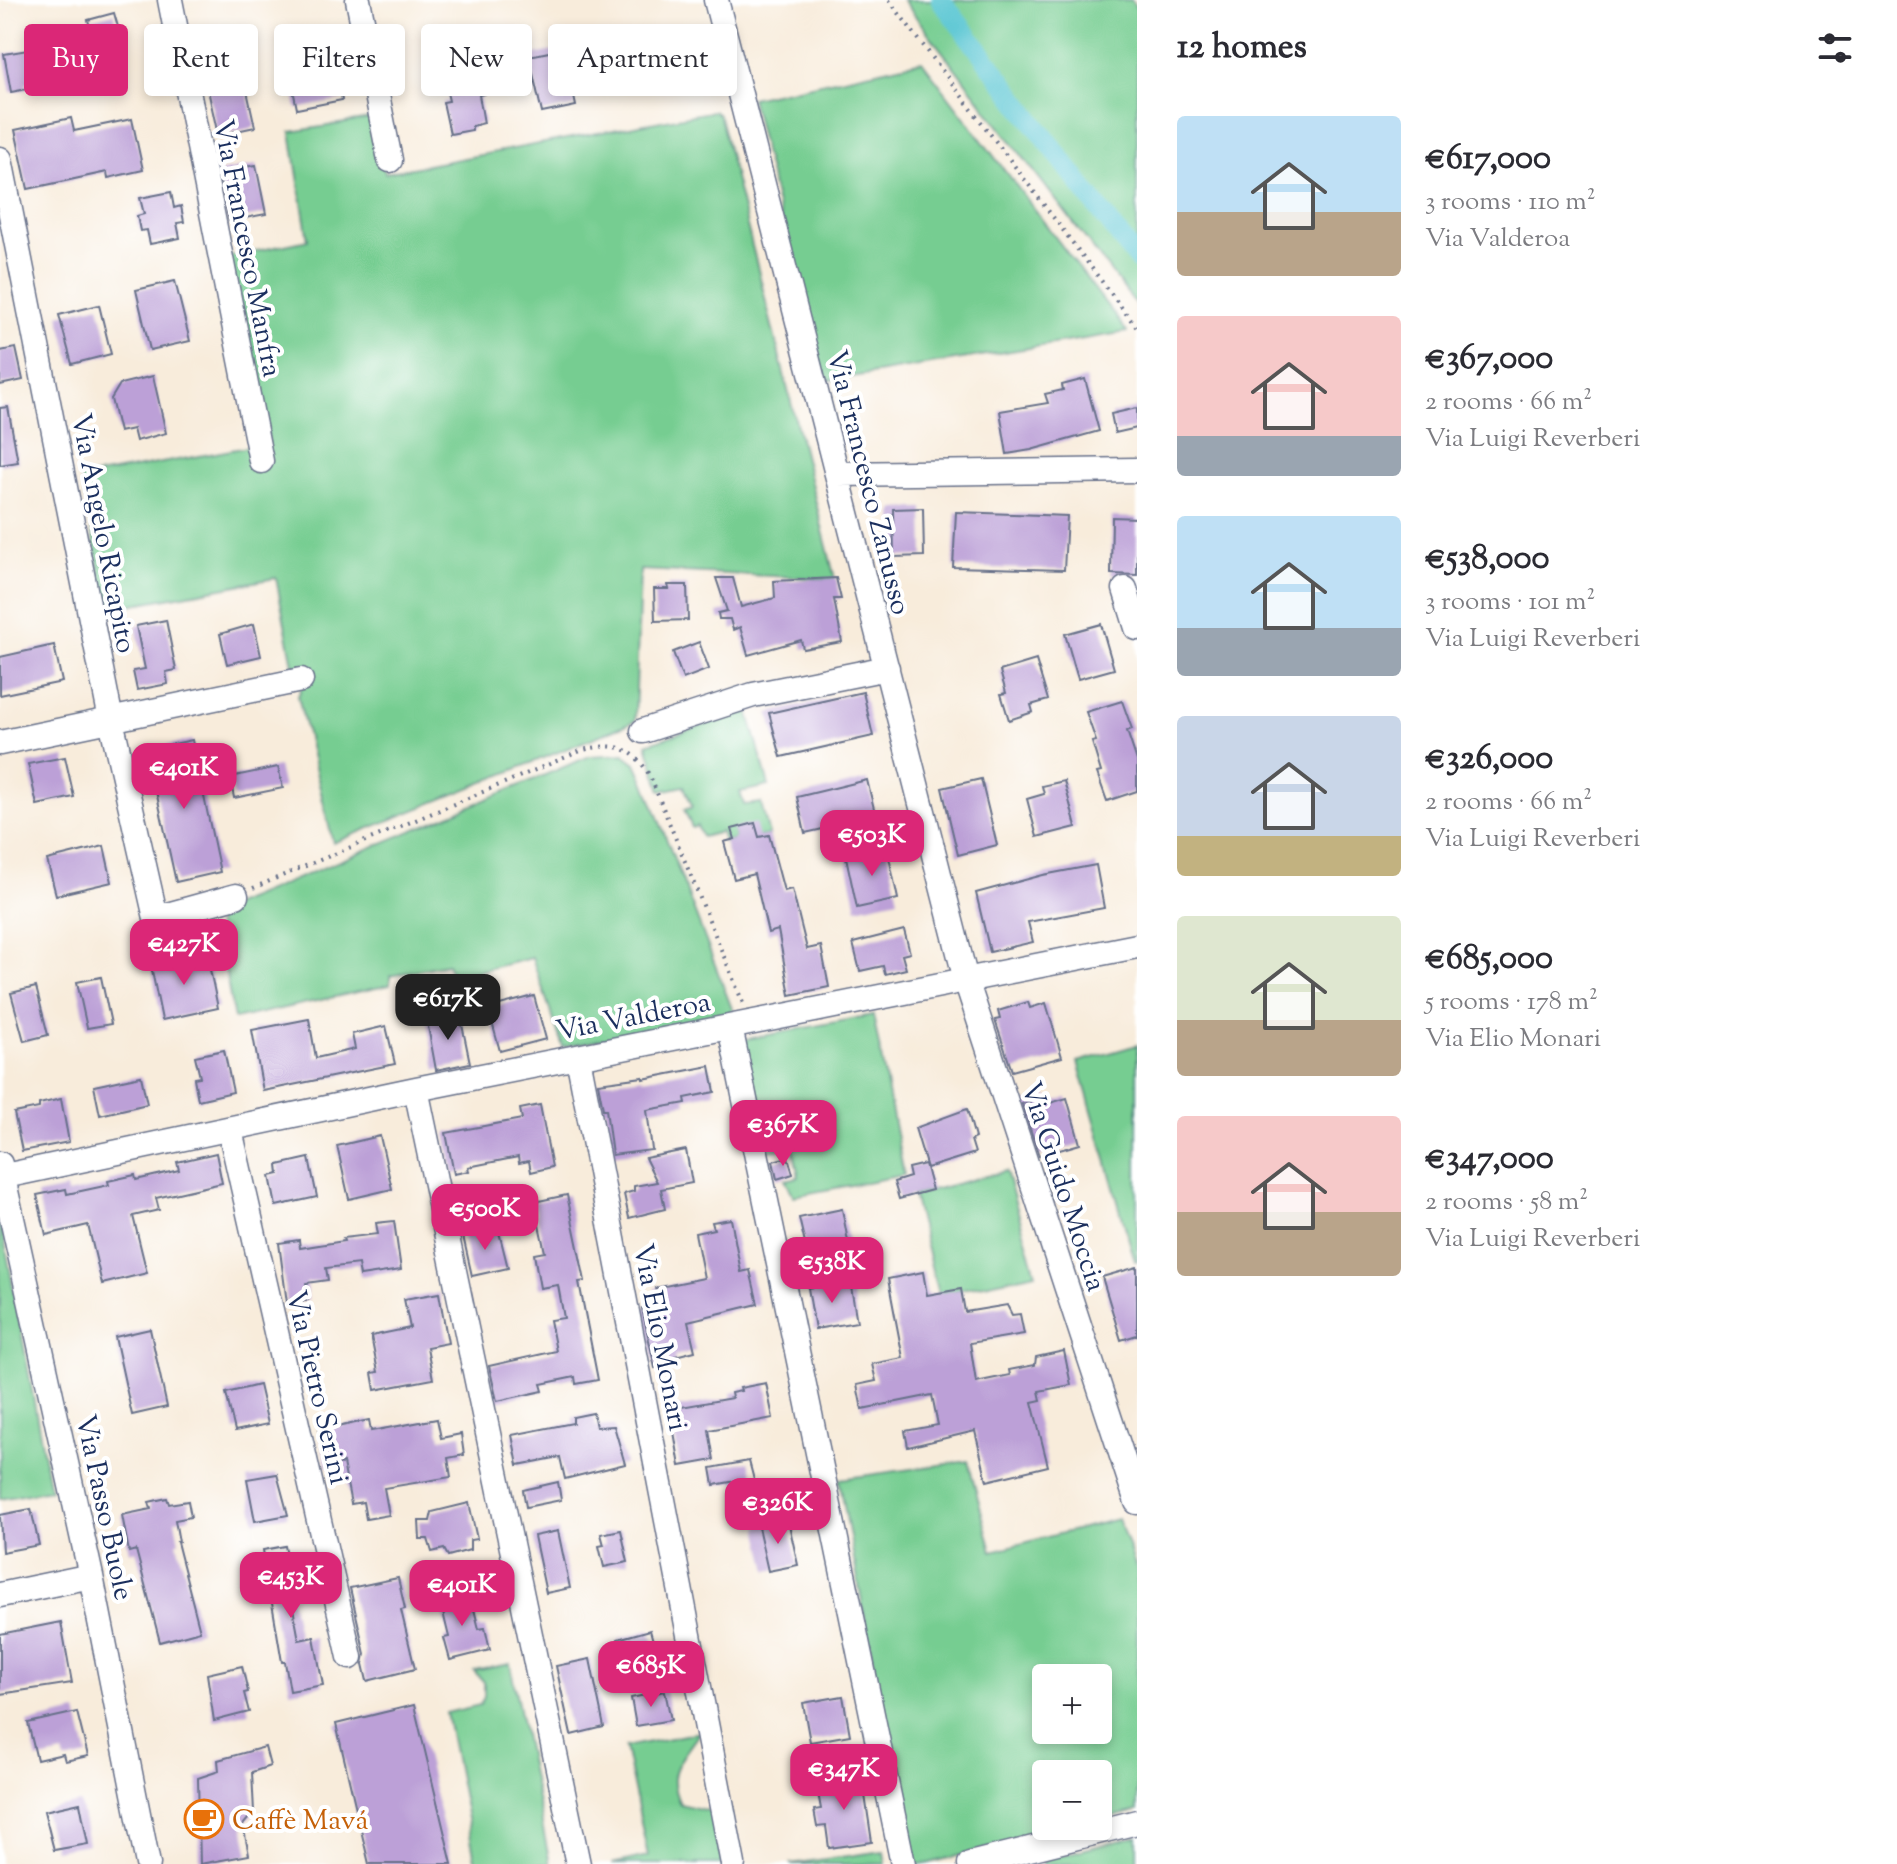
<!DOCTYPE html>
<meta charset="utf-8">
<style>
:root{--surface:#fff;--page:#f2f2f3;--text:#2b2b33;--muted:#7c7c81;--accent:#db2777}
body{margin:0;font-family:"Sorts Mill Goudy",serif;background:var(--page);color:var(--text);height:100vh;display:flex;flex-direction:column;font-size:30px;white-space:nowrap}
*{box-sizing:border-box;margin:0}
p{font-size:26px;color:var(--muted)}
.icon{flex:none;width:44px;height:44px;fill:none;stroke:currentColor;stroke-width:2;stroke-linecap:round;stroke-linejoin:round}
.map{position:relative;flex:1;overflow:hidden}
.drawer{display:flex;flex-direction:column;background:var(--surface);width:760px}
.drawer>*{flex:none}
.banner{position:absolute;left:24px;top:24px;width:760px;height:72px;display:flex;gap:16px}
.tools{position:absolute;left:1032px;top:1664px;display:grid;gap:16px}
.tools a{display:grid;place-items:center;width:80px;height:80px;border-radius:8px;background:var(--surface);box-shadow:0 4px 12px #0003;font-size:40px}
.price{position:absolute;translate:-50% -68px;padding:0 18px;border-radius:16px;background:var(--accent);color:#fff;font-size:26px;line-height:52px;filter:drop-shadow(0 2px 4px #0008)}
.price::after{content:'';position:absolute;left:50%;top:48px;width:24px;height:18px;margin-left:-12px;background:inherit;clip-path:polygon(0 0,100% 0,50% 100%)}
.price.selected{background:#222;color:#fff}
ul{padding:0;list-style:none}
li{display:flex;align-items:center;gap:24px;height:200px;padding:0 40px}
li span{display:grid;place-items:center;flex:none;width:224px;height:160px;border-radius:8px;color:#555}
li>.icon{margin-inline-start:auto}
span .icon{width:96px;height:96px;fill:#fffc;stroke-width:1}
li b{font-size:34px}
h2{display:flex;justify-content:space-between;align-items:center;height:96px;padding:0 40px;font-size:34px}
.pill{padding:0 28px;border-radius:8px;background:var(--surface);box-shadow:0 4px 12px #0003;font-size:28px;line-height:72px}
.pill.selected{background:var(--accent);color:#fff}
main{display:flex;flex:1;min-height:0}
.map>svg:first-child{display:block}
.green{fill:#76cd91;stroke:#487e78;stroke-width:2;fill-rule:evenodd}
.lines{fill:none;stroke-linecap:round;stroke-linejoin:round}
.canal{stroke:#5ac6d3;stroke-width:20}
.building{fill:#bca0d7}
.minor-casing{stroke:#68718a;stroke-width:27}
.path{stroke:#68718a;stroke-width:4;stroke-dasharray:2 6;stroke-linecap:butt}
.minor{stroke:#fff;stroke-width:24}
.labels{text-anchor:middle;stroke-width:8;stroke-linejoin:round;paint-order:stroke}
.street-label{font-size:28px;fill:#1b2f5e;stroke:#fff}
.food-label{font-size:28px;fill:#c56008;stroke:#fff;text-anchor:start}
</style>
<main>
<div class="map">
<svg width="1137" height="1864" viewBox="0 0 1137 1864">
<rect width="100%" height="100%" fill="#fff"/>
<filter id="ink" filterUnits="userSpaceOnUse"><feTurbulence type="fractalNoise" baseFrequency=".0125" numOctaves="2"/><feDisplacementMap in="SourceGraphic" scale="16" xChannelSelector="R" yChannelSelector="G"/><feConvolveMatrix kernelMatrix="1 2 1 2 8 2 1 2 1" color-interpolation-filters="sRGB"/></filter>
<filter id="wash" filterUnits="userSpaceOnUse"><feTurbulence type="fractalNoise" baseFrequency=".006" numOctaves="4" result="noise"/><feDisplacementMap in="SourceGraphic" scale="32" xChannelSelector="R" yChannelSelector="G"/><feGaussianBlur stdDeviation="1.8" result="paint"/><feColorMatrix in="noise" values="0 0 0 0 0 0 0 0 0 0 0 0 0 0 0 0 0 1.4 0 .05"/><feComposite in="paint" operator="in"/></filter>
<g filter="url(#wash)">
<rect width="100%" height="100%" fill="#f8ecdb"/>
<!-- green -->
<path class="green" d="M 903,0 L 1131,0 L 1137,9 L 1137,306 Z
M 922,61 L 1127,332 L 820,382 L 751,98 Z
M 714,111 L 720,117 L 835,579 L 640,570 L 635,721 L 333,843 L 298,696 L 306,677 L 295,675 L 276,578 L 107,609 L 81,478 L 269,443 L 228,257 L 308,240 L 291,132 L 370,119 L 385,173 Z
M 748,710 L 769,786 L 740,792 L 744,805 L 761,803 L 769,835 L 759,837 L 733,829 L 735,839 L 724,842 L 721,832 L 702,837 L 697,826 L 692,828 L 684,809 L 691,808 L 692,806 L 684,786 L 661,791 L 647,744 Z
M 624,754 L 636,763 L 644,781 L 734,1014 L 563,1047 L 532,958 L 474,972 L 451,973 L 447,964 L 390,976 L 390,985 L 234,1019 L 215,913 L 590,756 Z
M 873,1015 L 904,1175 L 794,1196 L 785,1180 L 799,1177 L 793,1147 L 763,1152 L 742,1040 Z
M 1137,1045 L 1137,1261 L 1135,1261 L 1078,1062 Z
M 1006,1171 L 1036,1273 L 938,1294 L 913,1195 Z
M 0,1215 L 50,1490 L 0,1499 Z
M 968,1461 L 992,1551 L 1118,1519 L 1137,1570 L 1137,1811 L 1098,1821 L 1098,1774 L 1046,1774 L 1046,1826 L 1077,1826 L 926,1864 L 911,1864 L 839,1479 ZM 1046,1678 L 1098,1678 L 1098,1730 L 1046,1730 Z
M 510,1664 L 550,1864 L 476,1864 L 446,1713 L 480,1705 L 484,1697 L 484,1682 L 474,1671 Z
M 700,1732 C 682,1759 664,1771 680,1804 L 717,1813 L 723,1864 L 612,1864 L 648,1856 L 625,1747 Z
M 1137,1836 L 1137,1864 L 1043,1864 L 1042,1860 Z
M 884,1851 L 886,1864 L 790,1864 Z"/>
<g class="lines">
<!-- canal -->
<path class="canal" d="M 941,0 L 1137,259"/>
</g>
<g id="blocks">
<!-- building -->
<path class="building" d="M 114,13 L 123,44 L 83,55 L 77,31 L 90,27 L 88,20 Z
M 651,33 L 657,75 L 611,85 L 603,41 Z
M 50,39 L 57,77 L 26,83 L 27,89 L 11,92 L 4,54 L 34,49 L 34,42 Z
M 564,49 L 576,106 L 542,113 L 529,56 Z
M 333,55 L 342,100 L 297,109 L 288,64 Z
M 478,63 L 484,94 L 479,95 L 484,123 L 472,126 L 472,130 L 450,134 L 443,102 L 449,101 L 444,79 L 457,76 L 456,68 Z
M 245,82 L 255,127 L 218,135 L 208,90 Z
M 71,118 L 74,131 L 132,119 L 143,170 L 108,178 L 107,172 L 28,189 L 15,130 Z
M 256,165 L 266,214 L 229,221 L 219,172 Z
M 171,192 L 174,208 L 181,206 L 184,222 L 177,223 L 180,238 L 150,244 L 147,230 L 140,231 L 137,216 L 144,214 L 140,198 Z
M 175,281 L 190,341 L 150,350 L 136,290 Z
M 99,305 L 111,354 L 72,364 L 59,315 Z
M 16,348 L 23,380 L 0,385 L 0,351 Z
M 153,376 L 166,433 L 136,441 L 133,429 L 119,432 L 111,399 L 120,384 Z
M 1085,379 L 1099,431 L 1031,450 L 1007,454 L 1000,411 L 1048,403 L 1045,394 L 1063,390 L 1062,385 Z
M 8,407 L 18,462 L 0,465 L 0,408 Z
M 1137,408 L 1137,428 L 1115,433 L 1111,414 Z
M 923,508 L 924,556 L 894,557 L 893,509 Z
M 956,512 L 1067,516 L 1064,570 L 953,567 Z
M 1112,517 L 1137,518 L 1137,575 L 1111,574 Z
M 716,578 L 733,578 L 741,607 L 775,598 L 774,581 L 836,578 L 841,599 L 834,599 L 842,642 L 803,649 L 801,640 L 748,655 L 740,627 L 733,630 L 730,619 L 719,619 L 718,613 L 727,611 Z
M 668,585 L 687,585 L 688,620 L 655,621 L 654,589 L 669,589 Z
M 166,620 L 176,670 L 166,672 L 168,684 L 137,690 L 133,671 L 145,669 L 136,626 Z
M 254,624 L 261,656 L 227,664 L 220,634 Z
M 1101,624 L 1114,669 L 1078,679 L 1065,634 Z
M 699,642 L 709,669 L 683,679 L 673,652 Z
M 54,645 L 62,682 L 0,695 L 0,657 Z
M 1036,660 L 1048,700 L 1031,705 L 1033,712 L 1009,720 L 1001,694 L 1006,693 L 1000,671 Z
M 863,692 L 873,736 L 781,757 L 769,713 Z
M 1122,701 L 1132,729 L 1127,731 L 1137,761 L 1137,791 L 1107,801 L 1097,773 L 1101,772 L 1092,742 L 1096,741 L 1086,712 Z
M 192,740 L 220,872 L 176,882 L 147,750 Z
M 65,757 L 74,797 L 37,805 L 28,764 Z
M 278,767 L 283,788 L 234,798 L 230,777 Z
M 981,779 L 997,845 L 958,855 L 942,788 Z
M 867,780 L 876,817 L 805,833 L 797,797 Z
M 1064,781 L 1076,827 L 1037,837 L 1027,799 L 1044,794 L 1042,786 Z
M 755,823 L 759,837 L 769,835 L 784,891 L 792,889 L 807,949 L 821,946 L 829,987 L 790,995 L 778,930 L 768,933 L 754,874 L 734,879 L 724,842 L 735,839 L 732,829 Z
M 104,846 L 112,882 L 56,895 L 47,860 Z
M 887,848 L 898,899 L 857,908 L 846,857 Z
M 1096,865 L 1104,908 L 1028,922 L 1033,942 L 990,952 L 976,893 L 1043,875 Z
M 904,930 L 910,953 L 902,955 L 906,969 L 885,974 L 883,966 L 860,971 L 853,943 Z
M 207,955 L 218,1008 L 162,1020 L 151,966 Z
M 101,977 L 111,1024 L 87,1028 L 77,982 Z
M 36,987 L 48,1035 L 24,1041 L 11,993 Z
M 534,996 L 546,1039 L 500,1051 L 488,1008 Z
M 1028,1002 L 1030,1008 L 1046,1003 L 1062,1057 L 1012,1071 L 995,1020 L 1000,1019 L 998,1011 Z
M 460,1015 L 470,1063 L 436,1070 L 427,1021 Z
M 309,1019 L 316,1058 L 355,1049 L 352,1034 L 386,1026 L 395,1064 L 263,1091 L 252,1030 Z
M 224,1050 L 233,1092 L 198,1100 L 194,1078 L 200,1077 L 195,1056 Z
M 710,1066 L 715,1092 L 685,1098 L 686,1103 L 647,1110 L 652,1150 L 612,1155 L 606,1109 L 603,1109 L 598,1083 L 643,1077 L 643,1079 Z
M 141,1076 L 147,1104 L 100,1115 L 94,1086 Z
M 1048,1096 L 1050,1103 L 1067,1098 L 1080,1144 L 1039,1156 L 1022,1104 Z
M 61,1099 L 69,1142 L 22,1151 L 14,1113 L 39,1108 L 39,1104 Z
M 540,1105 L 552,1167 L 531,1172 L 529,1161 L 519,1163 L 518,1157 L 468,1167 L 469,1171 L 454,1174 L 446,1133 L 522,1119 L 520,1109 Z
M 967,1109 L 975,1138 L 971,1140 L 975,1153 L 927,1168 L 915,1128 Z
M 380,1136 L 392,1189 L 349,1199 L 337,1146 Z
M 686,1150 L 692,1183 L 661,1189 L 665,1209 L 629,1218 L 624,1194 L 634,1191 L 634,1186 L 657,1182 L 645,1158 Z
M 216,1153 L 222,1183 L 156,1198 L 159,1210 L 133,1216 L 147,1273 L 102,1284 L 88,1225 L 46,1235 L 37,1195 L 66,1189 L 67,1194 L 109,1185 L 108,1181 L 135,1175 L 136,1180 L 179,1170 L 177,1162 Z
M 788,1157 L 793,1174 L 777,1179 L 773,1161 Z
M 309,1158 L 317,1197 L 276,1206 L 270,1176 L 279,1174 L 278,1165 Z
M 925,1164 L 932,1190 L 899,1199 L 894,1182 L 910,1177 L 908,1168 Z
M 567,1195 L 585,1281 L 579,1282 L 598,1380 L 576,1384 L 575,1377 L 541,1384 L 543,1391 L 497,1401 L 489,1366 L 556,1351 L 550,1320 L 564,1318 L 558,1285 L 540,1288 L 534,1254 L 545,1252 L 534,1202 Z
M 842,1209 L 849,1247 L 812,1255 L 810,1249 L 806,1248 L 799,1218 Z
M 731,1219 L 741,1272 L 750,1270 L 758,1304 L 688,1321 L 695,1351 L 675,1356 L 674,1364 L 655,1368 L 642,1308 L 659,1304 L 655,1288 L 704,1278 L 695,1233 L 714,1229 L 712,1222 Z
M 394,1221 L 401,1270 L 360,1276 L 358,1264 L 326,1268 L 328,1280 L 306,1283 L 308,1300 L 287,1303 L 279,1243 L 299,1240 L 300,1248 L 344,1241 L 343,1238 L 378,1234 L 376,1223 Z
M 498,1228 L 508,1268 L 472,1276 L 463,1236 Z
M 1137,1267 L 1137,1335 L 1121,1340 L 1102,1277 Z
M 923,1272 L 927,1295 L 961,1289 L 965,1312 L 1007,1305 L 1012,1315 L 1020,1314 L 1024,1334 L 970,1343 L 976,1382 L 1010,1375 L 1009,1370 L 1035,1365 L 1036,1357 L 1064,1351 L 1071,1385 L 1039,1391 L 1041,1400 L 1032,1402 L 1048,1466 L 987,1481 L 975,1431 L 908,1447 L 905,1431 L 938,1425 L 932,1395 L 862,1409 L 857,1385 L 876,1381 L 872,1364 L 903,1358 L 888,1279 Z
M 850,1281 L 857,1322 L 815,1329 L 808,1288 Z
M 439,1293 L 448,1343 L 427,1347 L 433,1379 L 375,1390 L 372,1373 L 378,1372 L 371,1336 L 410,1328 L 404,1299 Z
M 150,1329 L 167,1407 L 132,1415 L 115,1337 Z
M 766,1383 L 773,1418 L 709,1430 L 714,1460 L 680,1466 L 670,1409 L 732,1398 L 731,1393 L 741,1391 L 740,1388 Z
M 259,1385 L 268,1424 L 235,1431 L 226,1393 Z
M 593,1413 L 596,1427 L 614,1426 L 625,1464 L 565,1479 L 560,1457 L 518,1465 L 512,1435 L 573,1423 L 573,1417 Z
M 437,1419 L 441,1438 L 461,1434 L 464,1455 L 448,1458 L 451,1477 L 384,1488 L 389,1515 L 366,1519 L 363,1502 L 351,1504 L 343,1463 L 327,1467 L 319,1431 L 369,1420 L 371,1431 Z
M 749,1461 L 759,1499 L 740,1502 L 736,1481 L 714,1485 L 711,1468 Z
M 277,1474 L 288,1515 L 255,1521 L 247,1479 Z
M 558,1482 L 561,1500 L 526,1507 L 523,1490 Z
M 167,1498 L 169,1504 L 188,1501 L 191,1517 L 175,1520 L 179,1542 L 177,1542 L 200,1631 L 160,1642 L 136,1550 L 129,1552 L 122,1515 L 151,1509 L 149,1502 Z
M 469,1503 L 477,1539 L 470,1540 L 470,1550 L 448,1556 L 444,1549 L 432,1552 L 428,1539 L 420,1539 L 419,1521 L 430,1521 L 432,1512 Z
M 31,1509 L 39,1545 L 2,1552 L 0,1515 Z
M 788,1520 L 798,1565 L 768,1571 L 758,1527 Z
M 621,1530 L 628,1562 L 604,1567 L 599,1546 L 604,1545 L 601,1534 Z
M 558,1531 L 570,1588 L 546,1593 L 534,1536 Z
M 285,1546 L 288,1560 L 300,1557 L 306,1589 L 290,1592 L 299,1640 L 314,1637 L 323,1685 L 290,1691 L 285,1662 L 282,1662 L 263,1550 Z
M 398,1578 L 405,1609 L 401,1610 L 415,1669 L 367,1681 L 363,1664 L 365,1654 L 350,1588 Z
M 456,1592 L 459,1604 L 472,1601 L 479,1629 L 485,1628 L 490,1650 L 450,1660 L 444,1638 L 449,1637 L 439,1596 Z
M 61,1622 L 72,1683 L 0,1694 L 0,1634 Z
M 650,1630 L 658,1659 L 625,1667 L 618,1639 Z
M 590,1659 L 604,1727 L 571,1735 L 556,1666 Z
M 242,1666 L 248,1692 L 244,1693 L 249,1712 L 214,1721 L 207,1674 Z
M 665,1691 L 671,1720 L 636,1726 L 631,1698 Z
M 843,1696 L 850,1735 L 810,1742 L 803,1703 Z
M 414,1705 L 452,1864 L 369,1864 L 336,1724 Z
M 77,1712 L 88,1756 L 65,1761 L 63,1754 L 37,1760 L 28,1723 Z
M 265,1747 L 270,1766 L 252,1772 L 254,1812 L 243,1825 L 249,1855 L 200,1864 L 198,1778 L 219,1771 L 218,1760 Z
M 862,1775 L 872,1842 L 829,1848 L 826,1826 L 817,1827 L 814,1810 L 821,1809 L 816,1782 Z
M 80,1803 L 88,1844 L 54,1850 L 44,1811 Z"/>
</g>
</g>
<g filter="url(#ink)">
<use href="#blocks" fill-opacity="0" stroke="#68718a" stroke-width="2"/>
<g class="lines">
<!-- minor casing -->
<g class="minor-casing">
<path id="minor" d="M 170,0 L 261,461
M 358,0 L 390,160
M 716,0 L 966,980 L 1137,1502
M 0,159 L 111,720 L 156,918 L 236,896
M 837,474 L 1137,470
M 1125,589 L 1137,628
M 643,731 L 753,695 L 887,668
M 0,743 L 301,680
M 730,1027 L 903,1864
M 578,1057 L 733,1864
M 416,1089 L 578,1864
M 230,1130 L 350,1657
M 0,1164 L 91,1576 L 148,1864
M 0,1177 L 416,1089 L 1137,946
M 0,1595 L 91,1576
M 970,1864 L 1137,1822"/>
</g>
<!-- path -->
<path class="path" d="M 889,0 L 1137,328
M 253,888 L 583,750 C 616,742 632,746 650,776 L 743,1003"/>
<!-- minor -->
<use href="#minor" class="minor"/>
</g>
</g>
<!-- icons -->
<defs>
<g id="cafe-ring" transform="scale(2)"><circle r="9.5" fill="#fff" stroke="#e8710a" stroke-width="1.5"/><path d="M-5.5-4.5H6V0H3Q3 3.5 0 3.5H-2.5Q-5.5 3.5-5.5 0ZM3-3.2v2h1.7v-2ZM-6 4.5H4V6H-6Z" fill="#e8710a"/></g>
</defs>
<g fill-rule="evenodd">
<use href="#cafe-ring" x="204" y="1819"/>
</g>
<g class="labels">
<!-- street labels -->
<g class="street-label">
<text transform="translate(249 248) rotate(79)" y="10">Via Francesco Manfra</text>
<text transform="translate(870 482) rotate(76)" y="10">Via Francesco Zanusso</text>
<text transform="translate(105 533) rotate(79)" y="10">Via Angelo Ricapito</text>
<text transform="translate(633 1015) rotate(-11)" y="10">Via Valderoa</text>
<text transform="translate(1065 1186) rotate(72)" y="10">Via Guido Moccia</text>
<text transform="translate(662 1337) rotate(79)" y="10">Via Elio Monari</text>
<text transform="translate(319 1387) rotate(77)" y="10">Via Pietro Serini</text>
<text transform="translate(106 1507) rotate(78)" y="10">Via Passo Buole</text>
</g>
<!-- food labels -->
<g class="food-label">
<text x="232" y="1829">Caffè Mavá</text>
</g>
</g>
</svg>
<div class="tools">
<a>+</a>
<a>−</a>
</div>
<b class="price" style="left:184px;top:811px">€401K</b>
<b class="price" style="left:872px;top:878px">€503K</b>
<b class="price" style="left:184px;top:987px">€427K</b>
<b class="price selected" style="left:448px;top:1042px">€617K</b>
<b class="price" style="left:783px;top:1168px">€367K</b>
<b class="price" style="left:485px;top:1252px">€500K</b>
<b class="price" style="left:832px;top:1305px">€538K</b>
<b class="price" style="left:778px;top:1546px">€326K</b>
<b class="price" style="left:291px;top:1620px">€453K</b>
<b class="price" style="left:462px;top:1628px">€401K</b>
<b class="price" style="left:651px;top:1709px">€685K</b>
<b class="price" style="left:844px;top:1812px">€347K</b>
<div class="banner">
<a class="pill selected">Buy</a>
<a class="pill">Rent</a>
<a class="pill">Filters</a>
<a class="pill">New</a>
<a class="pill">Apartment</a>
</div>
</div>
<section class="drawer">
<h2>12 homes<svg class="icon" aria-label="filters" viewBox="0 0 24 24"><path d="M4 7h16M4 17h16"/><circle cx="9" cy="7" r="2"/><circle cx="15" cy="17" r="2"/></svg></h2>
<ul>
<li><span style="background:linear-gradient(#bfe0f5 60%,#b9a48a 0)"><svg class="icon" aria-label="home" viewBox="0 0 24 24"><path d="M3 11l9-7 9 7M6 9v11h12V9"/></svg></span><div><b>€617,000</b><p>3 rooms · 110 m²</p><p>Via Valderoa</p></div></li>
<li><span style="background:linear-gradient(#f6c9c9 75%,#9aa5b1 0)"><svg class="icon" aria-label="home" viewBox="0 0 24 24"><path d="M3 11l9-7 9 7M6 9v11h12V9"/></svg></span><div><b>€367,000</b><p>2 rooms · 66 m²</p><p>Via Luigi Reverberi</p></div></li>
<li><span style="background:linear-gradient(#bfe0f5 70%,#9aa5b1 0)"><svg class="icon" aria-label="home" viewBox="0 0 24 24"><path d="M3 11l9-7 9 7M6 9v11h12V9"/></svg></span><div><b>€538,000</b><p>3 rooms · 101 m²</p><p>Via Luigi Reverberi</p></div></li>
<li><span style="background:linear-gradient(#c9d6e8 75%,#c2b280 0)"><svg class="icon" aria-label="home" viewBox="0 0 24 24"><path d="M3 11l9-7 9 7M6 9v11h12V9"/></svg></span><div><b>€326,000</b><p>2 rooms · 66 m²</p><p>Via Luigi Reverberi</p></div></li>
<li><span style="background:linear-gradient(#dfe7d0 65%,#b9a48a 0)"><svg class="icon" aria-label="home" viewBox="0 0 24 24"><path d="M3 11l9-7 9 7M6 9v11h12V9"/></svg></span><div><b>€685,000</b><p>5 rooms · 178 m²</p><p>Via Elio Monari</p></div></li>
<li><span style="background:linear-gradient(#f6c9c9 60%,#b9a48a 0)"><svg class="icon" aria-label="home" viewBox="0 0 24 24"><path d="M3 11l9-7 9 7M6 9v11h12V9"/></svg></span><div><b>€347,000</b><p>2 rooms · 58 m²</p><p>Via Luigi Reverberi</p></div></li>
</ul>
</section>
</main>
